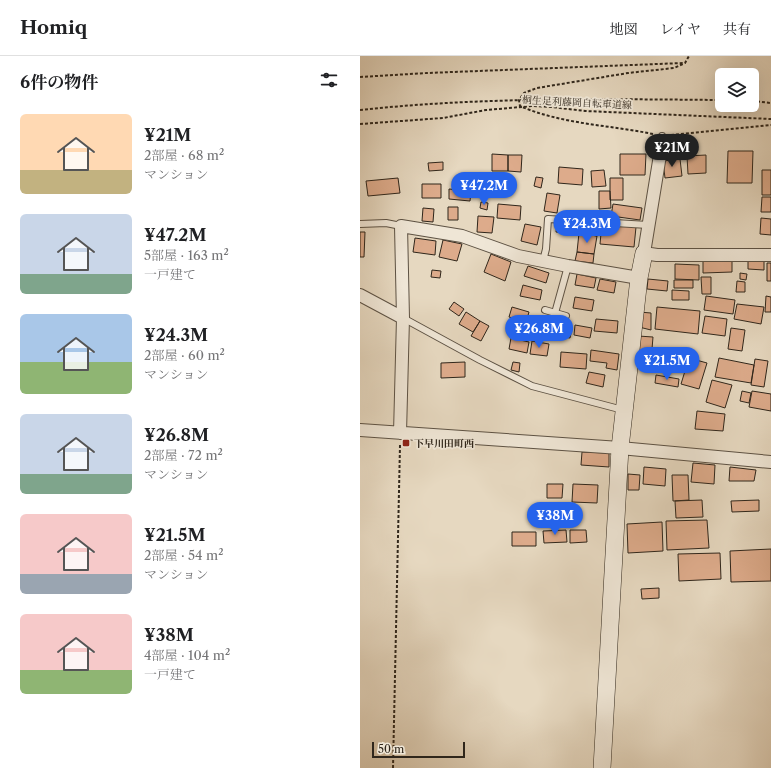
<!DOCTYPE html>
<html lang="ja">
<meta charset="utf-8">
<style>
:root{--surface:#fff;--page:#f2f2f2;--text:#202124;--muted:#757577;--line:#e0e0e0;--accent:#2563eb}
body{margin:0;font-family:"Libre Caslon Text","Noto Serif JP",serif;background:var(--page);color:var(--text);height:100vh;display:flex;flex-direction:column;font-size:15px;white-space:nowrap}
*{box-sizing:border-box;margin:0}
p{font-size:13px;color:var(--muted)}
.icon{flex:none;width:22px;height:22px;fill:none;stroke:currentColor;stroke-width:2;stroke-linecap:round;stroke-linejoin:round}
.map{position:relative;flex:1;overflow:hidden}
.drawer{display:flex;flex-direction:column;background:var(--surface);width:360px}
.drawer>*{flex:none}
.fabs{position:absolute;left:355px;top:12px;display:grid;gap:8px}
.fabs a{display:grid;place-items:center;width:44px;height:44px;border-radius:6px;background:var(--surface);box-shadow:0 4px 16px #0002;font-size:20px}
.scale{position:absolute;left:12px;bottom:10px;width:93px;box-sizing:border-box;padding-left:4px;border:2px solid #2f261b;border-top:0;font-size:11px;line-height:14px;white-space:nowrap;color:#2f261b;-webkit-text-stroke:3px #efe6d6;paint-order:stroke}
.price{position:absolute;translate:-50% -34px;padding:0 9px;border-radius:14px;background:var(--accent);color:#fff;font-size:13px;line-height:26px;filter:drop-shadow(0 1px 2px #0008)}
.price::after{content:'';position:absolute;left:50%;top:24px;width:12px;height:9px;margin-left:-6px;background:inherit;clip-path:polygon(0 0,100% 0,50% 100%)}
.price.current{background:#222;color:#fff}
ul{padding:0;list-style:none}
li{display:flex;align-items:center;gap:12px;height:100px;padding:0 20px}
li span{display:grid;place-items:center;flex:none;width:112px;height:80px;border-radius:6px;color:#555}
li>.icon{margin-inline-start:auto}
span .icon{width:48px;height:48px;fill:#fffc;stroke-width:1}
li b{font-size:17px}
h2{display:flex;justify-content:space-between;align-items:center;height:48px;padding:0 20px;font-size:17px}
header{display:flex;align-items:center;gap:24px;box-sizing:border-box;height:56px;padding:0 20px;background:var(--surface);border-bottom:1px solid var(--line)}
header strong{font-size:19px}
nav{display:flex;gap:22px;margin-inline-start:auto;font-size:14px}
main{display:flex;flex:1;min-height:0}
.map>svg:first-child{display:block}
.building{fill:#ddab8b;stroke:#2f261b}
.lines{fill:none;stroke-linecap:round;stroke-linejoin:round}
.lane-casing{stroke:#5d5244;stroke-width:8}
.street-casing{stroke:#5d5244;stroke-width:14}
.secondary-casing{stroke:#2f261b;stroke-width:18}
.path{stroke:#2f261b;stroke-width:2;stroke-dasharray:3 2;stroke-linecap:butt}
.lane{stroke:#efe6d6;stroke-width:6}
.street{stroke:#efe6d6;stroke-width:12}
.secondary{stroke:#efe6d6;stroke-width:17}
.poi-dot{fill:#8f2418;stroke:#efe6d6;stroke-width:1.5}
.labels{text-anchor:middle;stroke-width:3.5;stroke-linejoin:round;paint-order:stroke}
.street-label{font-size:10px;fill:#2f261b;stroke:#efe6d6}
.poi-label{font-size:10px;font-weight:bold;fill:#2f261b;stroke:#efe6d6;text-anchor:start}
</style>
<header>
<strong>Homiq</strong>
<nav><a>地図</a><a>レイヤ</a><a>共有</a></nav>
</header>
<main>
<section class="drawer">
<h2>6件の物件<svg class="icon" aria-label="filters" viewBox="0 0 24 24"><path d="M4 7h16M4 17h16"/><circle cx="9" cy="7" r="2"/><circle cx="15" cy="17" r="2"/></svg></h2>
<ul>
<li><span style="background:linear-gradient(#ffd9b3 70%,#c2b280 0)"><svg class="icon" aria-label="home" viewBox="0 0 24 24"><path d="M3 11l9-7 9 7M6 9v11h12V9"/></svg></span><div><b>¥21M</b><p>2部屋 · 68 m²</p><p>マンション</p></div></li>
<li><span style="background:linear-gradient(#c9d6e8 75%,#7fa58c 0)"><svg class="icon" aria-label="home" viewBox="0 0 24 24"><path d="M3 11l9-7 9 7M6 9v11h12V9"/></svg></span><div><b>¥47.2M</b><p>5部屋 · 163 m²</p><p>一戸建て</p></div></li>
<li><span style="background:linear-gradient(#a9c7e8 60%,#8fb573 0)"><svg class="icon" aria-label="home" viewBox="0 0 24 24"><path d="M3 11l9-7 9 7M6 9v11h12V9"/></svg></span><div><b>¥24.3M</b><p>2部屋 · 60 m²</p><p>マンション</p></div></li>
<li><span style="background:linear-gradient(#c9d6e8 75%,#7fa58c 0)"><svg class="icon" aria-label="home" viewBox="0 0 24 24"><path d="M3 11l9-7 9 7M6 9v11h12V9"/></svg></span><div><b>¥26.8M</b><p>2部屋 · 72 m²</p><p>マンション</p></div></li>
<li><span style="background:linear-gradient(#f6c9c9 75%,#9aa5b1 0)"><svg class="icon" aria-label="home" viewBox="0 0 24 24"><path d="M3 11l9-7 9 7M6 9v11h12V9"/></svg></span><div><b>¥21.5M</b><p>2部屋 · 54 m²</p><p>マンション</p></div></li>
<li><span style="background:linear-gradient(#f6c9c9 70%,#8fb573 0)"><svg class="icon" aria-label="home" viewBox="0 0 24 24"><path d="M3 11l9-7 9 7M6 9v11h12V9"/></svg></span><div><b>¥38M</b><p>4部屋 · 104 m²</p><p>一戸建て</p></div></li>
</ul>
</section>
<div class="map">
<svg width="411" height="712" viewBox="0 0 411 712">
<rect width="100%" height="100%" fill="#e6d8c0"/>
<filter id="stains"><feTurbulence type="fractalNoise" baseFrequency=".005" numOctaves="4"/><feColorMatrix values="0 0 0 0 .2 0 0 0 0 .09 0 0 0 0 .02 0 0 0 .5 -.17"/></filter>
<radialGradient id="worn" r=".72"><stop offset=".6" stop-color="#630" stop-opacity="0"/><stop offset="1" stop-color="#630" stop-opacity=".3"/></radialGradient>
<!-- building -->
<path class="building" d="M 368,95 L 393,95 L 392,127 L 367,127 Z
M 132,98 L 148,99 L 148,115 L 132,115 Z
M 260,98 L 286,98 L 285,119 L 260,119 Z
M 148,99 L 162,99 L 161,116 L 148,115 Z
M 346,99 L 346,117 L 328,118 L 327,100 Z
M 320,103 L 322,120 L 305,122 L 303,105 Z
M 83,106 L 83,114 L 69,115 L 68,107 Z
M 199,111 L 223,113 L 222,129 L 198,127 Z
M 244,114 L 246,130 L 232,131 L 231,115 Z
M 402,114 L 411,114 L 411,139 L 402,139 Z
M 124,119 L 135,120 L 133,136 L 122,135 Z
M 176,121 L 183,122 L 181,132 L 174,130 Z
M 38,122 L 40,137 L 8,140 L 6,125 Z
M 250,122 L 263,122 L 263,144 L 250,144 Z
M 62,128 L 81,128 L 81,142 L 62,142 Z
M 89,133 L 111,135 L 110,145 L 89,143 Z
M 239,135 L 250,135 L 251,152 L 239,153 Z
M 187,137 L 200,139 L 197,157 L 184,155 Z
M 402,141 L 411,141 L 411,156 L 401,156 Z
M 121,146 L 128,147 L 127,154 L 120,152 Z
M 138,148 L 161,150 L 160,164 L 137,162 Z
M 253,148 L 282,152 L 280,164 L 251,160 Z
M 88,151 L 98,151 L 98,164 L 88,164 Z
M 63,152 L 74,153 L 73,166 L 62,165 Z
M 118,160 L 134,161 L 132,177 L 117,176 Z
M 401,162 L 411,163 L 411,179 L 400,178 Z
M 221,166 L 239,169 L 237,180 L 219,177 Z
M 242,167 L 276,171 L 274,191 L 240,188 Z
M 165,168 L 181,171 L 177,189 L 161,185 Z
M 197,168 L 208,169 L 207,177 L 196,176 Z
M 0,176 L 5,176 L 4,201 L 0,201 Z
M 219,177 L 237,180 L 234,198 L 217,196 Z
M 55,182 L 76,185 L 75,199 L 53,196 Z
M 83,184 L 102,188 L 97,205 L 79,201 Z
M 217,196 L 234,198 L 233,207 L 215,205 Z
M 131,198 L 151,206 L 145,225 L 124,216 Z
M 388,203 L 404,204 L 404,214 L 388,213 Z
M 343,205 L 372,205 L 372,216 L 343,217 Z
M 407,207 L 411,207 L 411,225 L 407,225 Z
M 315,208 L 339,209 L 339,224 L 315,223 Z
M 168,210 L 189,217 L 186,227 L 164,220 Z
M 72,214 L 81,215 L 80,222 L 71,221 Z
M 380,217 L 387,218 L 386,224 L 380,223 Z
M 217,218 L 236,222 L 234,232 L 215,229 Z
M 341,221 L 351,221 L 351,238 L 342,238 Z
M 240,223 L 256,226 L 254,237 L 237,234 Z
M 288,223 L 308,225 L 307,235 L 287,233 Z
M 314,224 L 333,224 L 333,232 L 314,232 Z
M 377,225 L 385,226 L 385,236 L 376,236 Z
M 163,229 L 182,234 L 180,244 L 160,240 Z
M 312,234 L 329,235 L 329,244 L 312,244 Z
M 346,240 L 375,244 L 373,258 L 344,254 Z
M 406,240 L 411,241 L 411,256 L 405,256 Z
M 215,241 L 234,244 L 232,255 L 213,252 Z
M 94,246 L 104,253 L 99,260 L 89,253 Z
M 377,248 L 404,251 L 401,268 L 374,263 Z
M 152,251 L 169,256 L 166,266 L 149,261 Z
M 297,251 L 340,255 L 338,278 L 295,273 Z
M 106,256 L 120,265 L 113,276 L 99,268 Z
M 279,256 L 291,257 L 291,274 L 279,271 Z
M 345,260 L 367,263 L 365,280 L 342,277 Z
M 171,263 L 189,269 L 186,277 L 168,271 Z
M 236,263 L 258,265 L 257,277 L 234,275 Z
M 120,265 L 129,270 L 121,285 L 111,280 Z
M 193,269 L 212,272 L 210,282 L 191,279 Z
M 215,269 L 232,272 L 230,282 L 214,279 Z
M 371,272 L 385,274 L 382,295 L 368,293 Z
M 278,280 L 293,281 L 291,305 L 277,304 Z
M 151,282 L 169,286 L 167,297 L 149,293 Z
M 172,285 L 189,288 L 187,300 L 170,298 Z
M 231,294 L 259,298 L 257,314 L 246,312 L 247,307 L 230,305 Z
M 201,296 L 227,298 L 226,313 L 200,311 Z
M 329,302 L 347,307 L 339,333 L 321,328 Z
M 359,302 L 394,309 L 391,327 L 355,321 Z
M 395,303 L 408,305 L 404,331 L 391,329 Z
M 105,306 L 105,321 L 81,322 L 81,307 Z
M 153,306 L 160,307 L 159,316 L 151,314 Z
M 229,316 L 245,319 L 243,331 L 226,327 Z
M 296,319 L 319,323 L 318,331 L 295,327 Z
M 352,324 L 372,329 L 365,352 L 346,346 Z
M 382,335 L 391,337 L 389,347 L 380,345 Z
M 392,335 L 411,338 L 411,355 L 389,351 Z
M 337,355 L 365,358 L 363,375 L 335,373 Z
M 222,396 L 249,397 L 249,411 L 221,409 Z
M 333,407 L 355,409 L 354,428 L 331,426 Z
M 284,411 L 306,413 L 305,430 L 283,428 Z
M 370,411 L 396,414 L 394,425 L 369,425 Z
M 268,418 L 280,419 L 279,434 L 268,434 Z
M 312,419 L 328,419 L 329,444 L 313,445 Z
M 187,428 L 203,428 L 202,442 L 187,442 Z
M 213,428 L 238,429 L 237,447 L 212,446 Z
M 342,444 L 343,461 L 316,462 L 315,445 Z
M 399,444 L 399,455 L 372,456 L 371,445 Z
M 347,464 L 349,492 L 307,494 L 306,465 Z
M 302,466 L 303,495 L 268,497 L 267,468 Z
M 206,474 L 207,486 L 184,487 L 183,475 Z
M 210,474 L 226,474 L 227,486 L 210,487 Z
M 152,476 L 176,476 L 176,490 L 152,490 Z
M 411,493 L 411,525 L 371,526 L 370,495 Z
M 360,497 L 361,523 L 319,525 L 318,498 Z
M 299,532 L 299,542 L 282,543 L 281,533 Z"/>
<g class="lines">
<!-- lane casing -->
<g class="lane-casing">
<path id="lane" d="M 301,93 L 302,80
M 0,168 L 26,167 L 41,170
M 183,205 L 186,193 L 188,163 L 288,169
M 185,254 L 206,260
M 195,257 L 208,210
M 43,262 L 120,304 L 172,330 L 263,354"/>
</g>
<!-- street casing -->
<g class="street-casing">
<path id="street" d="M 301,93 L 284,197 L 297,199 L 411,199
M 0,239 L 43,262
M 0,374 L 260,392 L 411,406
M 40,377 L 43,262 L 41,170 L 102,180 L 158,200 L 208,210 L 279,222"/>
</g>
<!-- secondary casing -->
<g class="secondary-casing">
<path id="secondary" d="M 242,712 L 260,392 L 279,222 L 284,197"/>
</g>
<!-- path -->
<path class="path" d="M 0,21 L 67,17 L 323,7
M 392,45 L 411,47
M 0,54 C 120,41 241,43 362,44
M 0,68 L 83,62 L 126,54 L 173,50 L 192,51 L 225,55 L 411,63
M 293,78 C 249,69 201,68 160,50 L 159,44 L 164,37 L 177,32 L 268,17 L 314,12 L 325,7 L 329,0
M 311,79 L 411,69
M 33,712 L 40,389"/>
<!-- lane -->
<use href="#lane" class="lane"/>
<!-- street -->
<use href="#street" class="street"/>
<!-- secondary -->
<use href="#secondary" class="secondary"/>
</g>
<!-- markers -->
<rect class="poi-dot" x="42" y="383" width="8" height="8" rx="2"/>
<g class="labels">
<!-- street labels -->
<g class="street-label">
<text transform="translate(217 46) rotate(3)" y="4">桐生足利藤岡自転車道線</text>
</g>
<!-- poi labels -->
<g class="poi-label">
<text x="54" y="391">下早川田町西</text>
</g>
</g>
<rect width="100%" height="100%" filter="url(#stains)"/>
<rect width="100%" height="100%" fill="url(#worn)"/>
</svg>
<div class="fabs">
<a><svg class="icon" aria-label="layers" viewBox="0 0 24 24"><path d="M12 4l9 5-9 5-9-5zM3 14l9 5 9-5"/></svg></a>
</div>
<div class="scale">50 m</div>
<b class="price current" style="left:312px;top:112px">¥21M</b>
<b class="price" style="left:124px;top:150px">¥47.2M</b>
<b class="price" style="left:227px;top:188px">¥24.3M</b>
<b class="price" style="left:179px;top:293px">¥26.8M</b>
<b class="price" style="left:307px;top:325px">¥21.5M</b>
<b class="price" style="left:195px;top:480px">¥38M</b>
</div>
</main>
